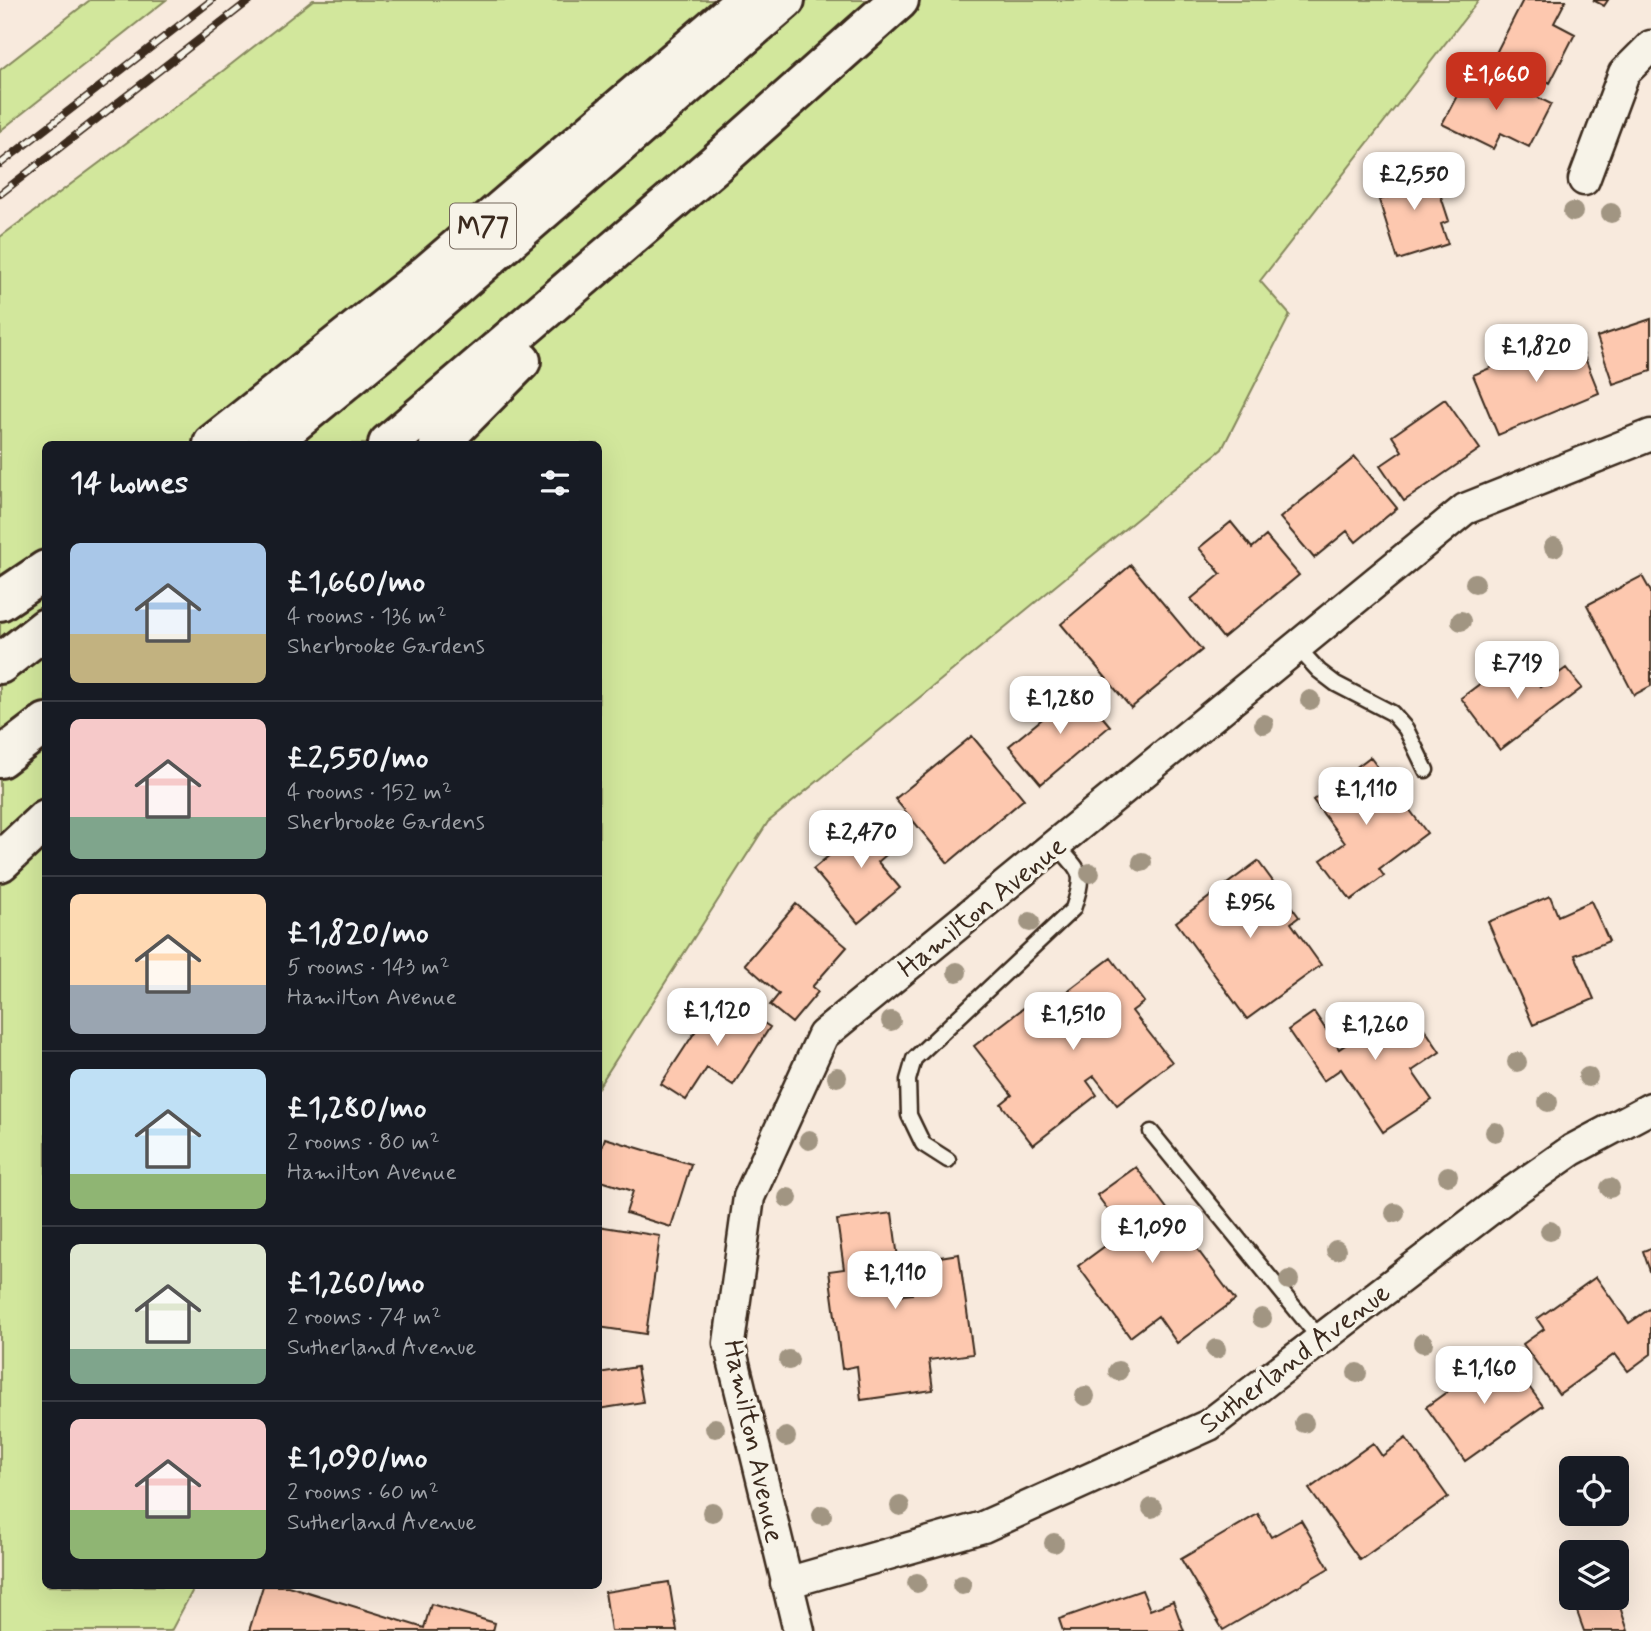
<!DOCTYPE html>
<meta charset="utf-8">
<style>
:root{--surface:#171b24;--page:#242831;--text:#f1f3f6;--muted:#9ea1a6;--line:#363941;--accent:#c8321e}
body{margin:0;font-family:Mynerve,sans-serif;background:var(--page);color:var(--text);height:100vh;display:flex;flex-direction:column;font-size:26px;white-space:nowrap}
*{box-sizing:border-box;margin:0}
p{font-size:23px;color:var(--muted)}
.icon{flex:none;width:38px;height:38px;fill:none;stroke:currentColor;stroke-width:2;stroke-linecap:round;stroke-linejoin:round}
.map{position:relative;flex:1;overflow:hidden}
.side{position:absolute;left:42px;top:441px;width:560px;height:1148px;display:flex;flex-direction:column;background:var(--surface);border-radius:10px;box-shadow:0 7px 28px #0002}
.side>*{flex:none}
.tools{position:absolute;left:1559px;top:1456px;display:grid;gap:14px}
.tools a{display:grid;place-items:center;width:70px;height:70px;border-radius:10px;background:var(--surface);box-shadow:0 7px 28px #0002;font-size:35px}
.price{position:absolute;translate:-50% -60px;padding:0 16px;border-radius:14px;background:#fff;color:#222;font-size:23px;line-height:46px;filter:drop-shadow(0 2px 4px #0008)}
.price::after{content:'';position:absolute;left:50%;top:42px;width:21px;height:16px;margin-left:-10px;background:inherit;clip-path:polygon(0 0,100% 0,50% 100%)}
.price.on{background:var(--accent);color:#fff}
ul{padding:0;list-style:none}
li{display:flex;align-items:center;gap:21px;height:175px;padding:0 28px}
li+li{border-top:2px solid var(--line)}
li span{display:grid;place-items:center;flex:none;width:196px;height:140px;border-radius:10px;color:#555}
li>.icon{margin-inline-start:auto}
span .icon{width:84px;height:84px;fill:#fffc;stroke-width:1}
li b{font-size:30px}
h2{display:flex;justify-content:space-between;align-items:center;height:84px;padding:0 28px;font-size:30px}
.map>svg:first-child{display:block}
.green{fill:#d2e79c;stroke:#86885d;stroke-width:2}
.building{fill:#fdc8af;stroke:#3b2a1e;stroke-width:2}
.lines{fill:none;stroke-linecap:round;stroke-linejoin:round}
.lane-casing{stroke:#3b2a1e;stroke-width:19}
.street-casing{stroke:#3b2a1e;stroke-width:35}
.highway-casing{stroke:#3b2a1e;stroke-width:44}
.lane{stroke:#f7f3e8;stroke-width:14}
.street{stroke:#f7f3e8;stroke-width:30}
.highway{stroke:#f7f3e8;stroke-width:38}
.rail-casing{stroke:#3b2a1e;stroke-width:8}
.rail{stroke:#f7f3e8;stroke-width:5;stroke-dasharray:16;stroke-linecap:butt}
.tree{fill:#a19582}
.labels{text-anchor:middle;stroke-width:7;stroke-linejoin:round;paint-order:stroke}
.shield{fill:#f7f3e8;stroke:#73665b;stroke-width:2}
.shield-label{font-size:26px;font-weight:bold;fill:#3b2a1e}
.street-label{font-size:28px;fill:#3b2a1e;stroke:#f7f3e8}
</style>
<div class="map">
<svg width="1651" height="1631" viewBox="0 0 1651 1631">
<rect width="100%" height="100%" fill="#f8eadd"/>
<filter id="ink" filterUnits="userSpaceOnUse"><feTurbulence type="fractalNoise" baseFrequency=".0143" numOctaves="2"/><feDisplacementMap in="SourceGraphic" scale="14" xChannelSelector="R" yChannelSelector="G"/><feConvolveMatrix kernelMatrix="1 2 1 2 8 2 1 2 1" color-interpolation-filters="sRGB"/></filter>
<g filter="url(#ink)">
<!-- green -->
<path class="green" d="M 90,0 L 166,0 L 0,131 L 0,70 Z
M 313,0 L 1479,0 L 1260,281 L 1290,315 L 1222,449 L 768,822 L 599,1086 L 598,444 L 46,444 L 46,1586 L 195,1586 L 171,1631 L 0,1631 L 0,237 L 224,70 Z"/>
<!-- building -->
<path class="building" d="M 1523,0 L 1566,0 L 1554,23 L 1575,34 L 1550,83 L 1495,55 Z
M 1593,0 L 1608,0 L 1604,6 Z
M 1489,73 L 1551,104 L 1529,147 L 1501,133 L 1493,149 L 1442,124 L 1468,75 L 1484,83 Z
M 1430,163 L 1449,221 L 1441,224 L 1448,244 L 1398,260 L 1379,200 L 1388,197 L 1382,179 Z
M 1651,319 L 1651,371 L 1613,384 L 1597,337 Z
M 1575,333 L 1599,393 L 1498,435 L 1473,375 Z
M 1445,399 L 1480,449 L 1404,501 L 1380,466 L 1402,451 L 1392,436 Z
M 1355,457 L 1397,508 L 1356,542 L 1347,531 L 1314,558 L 1280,518 Z
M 1231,522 L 1252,548 L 1266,536 L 1299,575 L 1223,638 L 1191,599 L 1221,574 L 1199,548 Z
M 1131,565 L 1202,650 L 1131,708 L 1061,624 Z
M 1642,576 L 1651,592 L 1651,686 L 1634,695 L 1587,605 Z
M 1517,656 L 1540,687 L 1566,668 L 1582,688 L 1500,750 L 1461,698 Z
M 1079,689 L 1110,726 L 1041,784 L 1009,746 Z
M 972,736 L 1024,799 L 948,863 L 895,799 Z
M 1370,757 L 1427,833 L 1379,869 L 1384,876 L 1351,900 L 1321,860 L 1345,843 L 1313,800 Z
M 878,815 L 901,842 L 878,862 L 900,888 L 858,923 L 813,869 Z
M 1258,861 L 1299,917 L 1291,923 L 1321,965 L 1247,1019 L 1176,922 Z
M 1550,896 L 1558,916 L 1591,901 L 1609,941 L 1575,955 L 1594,999 L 1533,1025 L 1488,922 Z
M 796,904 L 847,947 L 812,987 L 818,992 L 792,1023 L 770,1005 L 779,994 L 745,964 Z
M 1111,958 L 1144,1002 L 1132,1011 L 1172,1062 L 1117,1105 L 1094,1076 L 1087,1081 L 1097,1095 L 1033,1145 L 1001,1104 L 1012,1095 L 974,1046 L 1025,1007 L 1033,1017 Z
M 719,995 L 770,1027 L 733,1085 L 707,1068 L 686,1100 L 661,1084 Z
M 1407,1003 L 1440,1052 L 1412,1071 L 1432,1100 L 1383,1132 L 1341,1069 L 1323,1081 L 1288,1030 L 1314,1012 L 1339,1049 Z
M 605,1138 L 691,1164 L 671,1227 L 626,1213 L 633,1191 L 598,1180 L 598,1159 Z
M 1136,1167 L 1235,1300 L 1177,1343 L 1158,1316 L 1130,1337 L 1078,1266 L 1124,1232 L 1097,1195 Z
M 892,1213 L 903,1295 L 912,1294 L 908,1262 L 959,1254 L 973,1354 L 929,1360 L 933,1390 L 861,1400 L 857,1366 L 842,1369 L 829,1271 L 844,1269 L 837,1220 Z
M 598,1226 L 660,1236 L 646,1334 L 598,1327 L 604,1276 L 598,1275 Z
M 1651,1248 L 1651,1274 L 1643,1251 Z
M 1596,1277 L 1629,1323 L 1651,1308 L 1651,1354 L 1628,1371 L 1615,1354 L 1559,1394 L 1523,1344 L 1544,1329 L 1537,1319 Z
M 1503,1351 L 1543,1406 L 1465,1461 L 1426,1407 Z
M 637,1367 L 643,1402 L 598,1409 L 598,1373 Z
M 1406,1438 L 1448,1497 L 1360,1560 L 1309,1489 L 1373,1443 L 1382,1456 Z
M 1258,1514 L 1271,1537 L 1301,1520 L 1329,1568 L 1223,1630 L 1181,1559 Z
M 669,1582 L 677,1631 L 611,1631 L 605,1592 Z
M 263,1586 L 288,1586 L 424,1628 L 431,1604 L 495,1623 L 493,1631 L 249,1631 Z
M 1142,1590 L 1150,1610 L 1173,1601 L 1184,1631 L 1063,1631 L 1059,1619 Z
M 1600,1598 L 1617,1598 L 1628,1631 L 1584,1631 L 1575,1606 Z"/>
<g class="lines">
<!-- lane casing -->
<g class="lane-casing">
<path id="lane" d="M 1297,647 L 1319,671 L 1336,684 L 1392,713 L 1406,729 L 1426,770
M 1151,1132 L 1320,1339
M 948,1160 L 923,1144 L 909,1115 L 908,1080 L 914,1059 L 1073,909 C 1086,870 1081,874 1056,844"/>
</g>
<!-- street casing -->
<g class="street-casing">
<path id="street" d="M 1584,180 L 1624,73 L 1651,46
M 786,1583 L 983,1527 L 1209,1425 L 1515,1190 L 1572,1150 L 1651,1108
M 799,1631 L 729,1343 L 749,1197 L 823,1035 L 1465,509 L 1651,435"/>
</g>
<!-- highway casing -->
<g class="highway-casing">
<path id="highway" d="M 213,444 L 427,274 L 746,0
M 268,444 L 388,345 L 785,0
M 388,444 L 714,165 L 899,0
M 439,444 L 521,361
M 0,601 L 46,570
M 0,664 L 46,628
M 0,758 L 46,723
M 0,862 L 46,819"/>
</g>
<!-- lane -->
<use href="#lane" class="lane"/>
<!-- street -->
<use href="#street" class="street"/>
<!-- highway -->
<use href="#highway" class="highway"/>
<!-- rail casing -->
<g class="rail-casing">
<path id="rail" d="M 0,164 L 212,0
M 0,194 L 250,0"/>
</g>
<!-- rail -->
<use href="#rail" class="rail"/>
</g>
<!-- trees -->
<g class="tree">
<circle cx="1573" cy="212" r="10"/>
<circle cx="1611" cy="213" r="10"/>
<circle cx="1554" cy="547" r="10"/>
<circle cx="1475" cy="583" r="10"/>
<circle cx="1461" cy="621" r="10"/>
<circle cx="1310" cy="700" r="10"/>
<circle cx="1264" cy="724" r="10"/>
<circle cx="1142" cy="862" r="10"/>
<circle cx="1090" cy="873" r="10"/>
<circle cx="1030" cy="922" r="10"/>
<circle cx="957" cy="972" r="10"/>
<circle cx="891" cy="1021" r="10"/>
<circle cx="1517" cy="1062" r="10"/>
<circle cx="837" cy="1077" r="10"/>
<circle cx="1588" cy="1077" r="10"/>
<circle cx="1548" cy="1102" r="10"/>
<circle cx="1495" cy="1132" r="10"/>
<circle cx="809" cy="1140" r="10"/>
<circle cx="1448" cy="1176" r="10"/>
<circle cx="1610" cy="1188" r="10"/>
<circle cx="788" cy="1198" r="10"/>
<circle cx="1395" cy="1213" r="10"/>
<circle cx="1550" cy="1231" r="10"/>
<circle cx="1336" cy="1250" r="10"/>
<circle cx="1289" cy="1280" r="10"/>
<circle cx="1262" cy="1318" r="10"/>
<circle cx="1423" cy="1343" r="10"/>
<circle cx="1216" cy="1349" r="10"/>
<circle cx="789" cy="1360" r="10"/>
<circle cx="1118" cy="1371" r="10"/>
<circle cx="1357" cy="1373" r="10"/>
<circle cx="1085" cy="1396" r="10"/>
<circle cx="1304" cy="1423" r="10"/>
<circle cx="715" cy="1428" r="10"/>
<circle cx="786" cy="1437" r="10"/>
<circle cx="900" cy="1506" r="10"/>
<circle cx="1152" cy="1508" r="10"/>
<circle cx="712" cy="1512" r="10"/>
<circle cx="822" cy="1515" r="10"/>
<circle cx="1054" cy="1543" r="10"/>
<circle cx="917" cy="1583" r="10"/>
<circle cx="962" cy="1585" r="10"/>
</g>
</g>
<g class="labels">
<!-- shield labels -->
<rect class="shield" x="450" y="203.5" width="66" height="45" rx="5"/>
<g class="shield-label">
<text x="483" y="235">M77</text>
</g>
<!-- street labels -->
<g class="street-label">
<text transform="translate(981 906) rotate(-39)" y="10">Hamilton Avenue</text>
<text transform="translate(1294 1357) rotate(-37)" y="10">Sutherland Avenue</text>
<text transform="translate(755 1441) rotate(78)" y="10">Hamilton Avenue</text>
</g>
</g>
</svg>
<div class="tools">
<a><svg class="icon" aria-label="locate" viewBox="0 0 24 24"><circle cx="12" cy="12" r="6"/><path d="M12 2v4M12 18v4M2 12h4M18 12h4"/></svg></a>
<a><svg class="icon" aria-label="layers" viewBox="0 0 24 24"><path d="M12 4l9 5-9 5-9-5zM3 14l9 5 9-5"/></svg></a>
</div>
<b class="price on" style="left:1496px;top:112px">£1,660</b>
<b class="price" style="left:1414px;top:212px">£2,550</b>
<b class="price" style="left:1536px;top:384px">£1,820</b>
<b class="price" style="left:1517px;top:701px">£719</b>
<b class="price" style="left:1060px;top:736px">£1,280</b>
<b class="price" style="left:1366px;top:827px">£1,110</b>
<b class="price" style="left:861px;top:870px">£2,470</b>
<b class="price" style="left:1250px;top:940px">£956</b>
<b class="price" style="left:717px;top:1048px">£1,120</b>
<b class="price" style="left:1073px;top:1052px">£1,510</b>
<b class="price" style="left:1375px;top:1062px">£1,260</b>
<b class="price" style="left:1152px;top:1265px">£1,090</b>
<b class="price" style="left:895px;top:1311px">£1,110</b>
<b class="price" style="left:1484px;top:1406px">£1,160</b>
<section class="side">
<h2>14 homes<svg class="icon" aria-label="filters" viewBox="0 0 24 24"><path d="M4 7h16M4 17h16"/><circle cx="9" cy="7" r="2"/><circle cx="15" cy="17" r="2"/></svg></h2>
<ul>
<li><span style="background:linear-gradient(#a9c7e8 65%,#c2b280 0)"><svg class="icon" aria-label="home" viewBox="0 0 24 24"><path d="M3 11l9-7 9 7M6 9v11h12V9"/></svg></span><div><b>£1,660/mo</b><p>4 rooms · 136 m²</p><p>Sherbrooke Gardens</p></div></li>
<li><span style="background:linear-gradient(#f6c9c9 70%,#7fa58c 0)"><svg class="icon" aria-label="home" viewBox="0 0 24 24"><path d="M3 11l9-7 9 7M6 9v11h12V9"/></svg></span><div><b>£2,550/mo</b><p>4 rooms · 152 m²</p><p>Sherbrooke Gardens</p></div></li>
<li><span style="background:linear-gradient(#ffd9b3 65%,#9aa5b1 0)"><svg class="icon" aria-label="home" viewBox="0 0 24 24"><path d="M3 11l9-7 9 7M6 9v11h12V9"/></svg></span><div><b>£1,820/mo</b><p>5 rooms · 143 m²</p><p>Hamilton Avenue</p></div></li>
<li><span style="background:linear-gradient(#bfe0f5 75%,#8fb573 0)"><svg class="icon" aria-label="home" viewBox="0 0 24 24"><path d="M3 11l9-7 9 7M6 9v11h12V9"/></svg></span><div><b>£1,280/mo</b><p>2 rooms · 80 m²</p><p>Hamilton Avenue</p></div></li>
<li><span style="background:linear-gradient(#dfe7d0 75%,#7fa58c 0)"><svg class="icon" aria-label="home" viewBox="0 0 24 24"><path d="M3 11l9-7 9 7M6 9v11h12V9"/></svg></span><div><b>£1,260/mo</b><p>2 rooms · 74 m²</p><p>Sutherland Avenue</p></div></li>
<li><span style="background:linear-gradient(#f6c9c9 65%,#8fb573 0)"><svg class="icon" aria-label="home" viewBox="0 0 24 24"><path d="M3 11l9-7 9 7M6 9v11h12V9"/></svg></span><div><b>£1,090/mo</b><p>2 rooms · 60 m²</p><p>Sutherland Avenue</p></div></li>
</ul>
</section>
</div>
